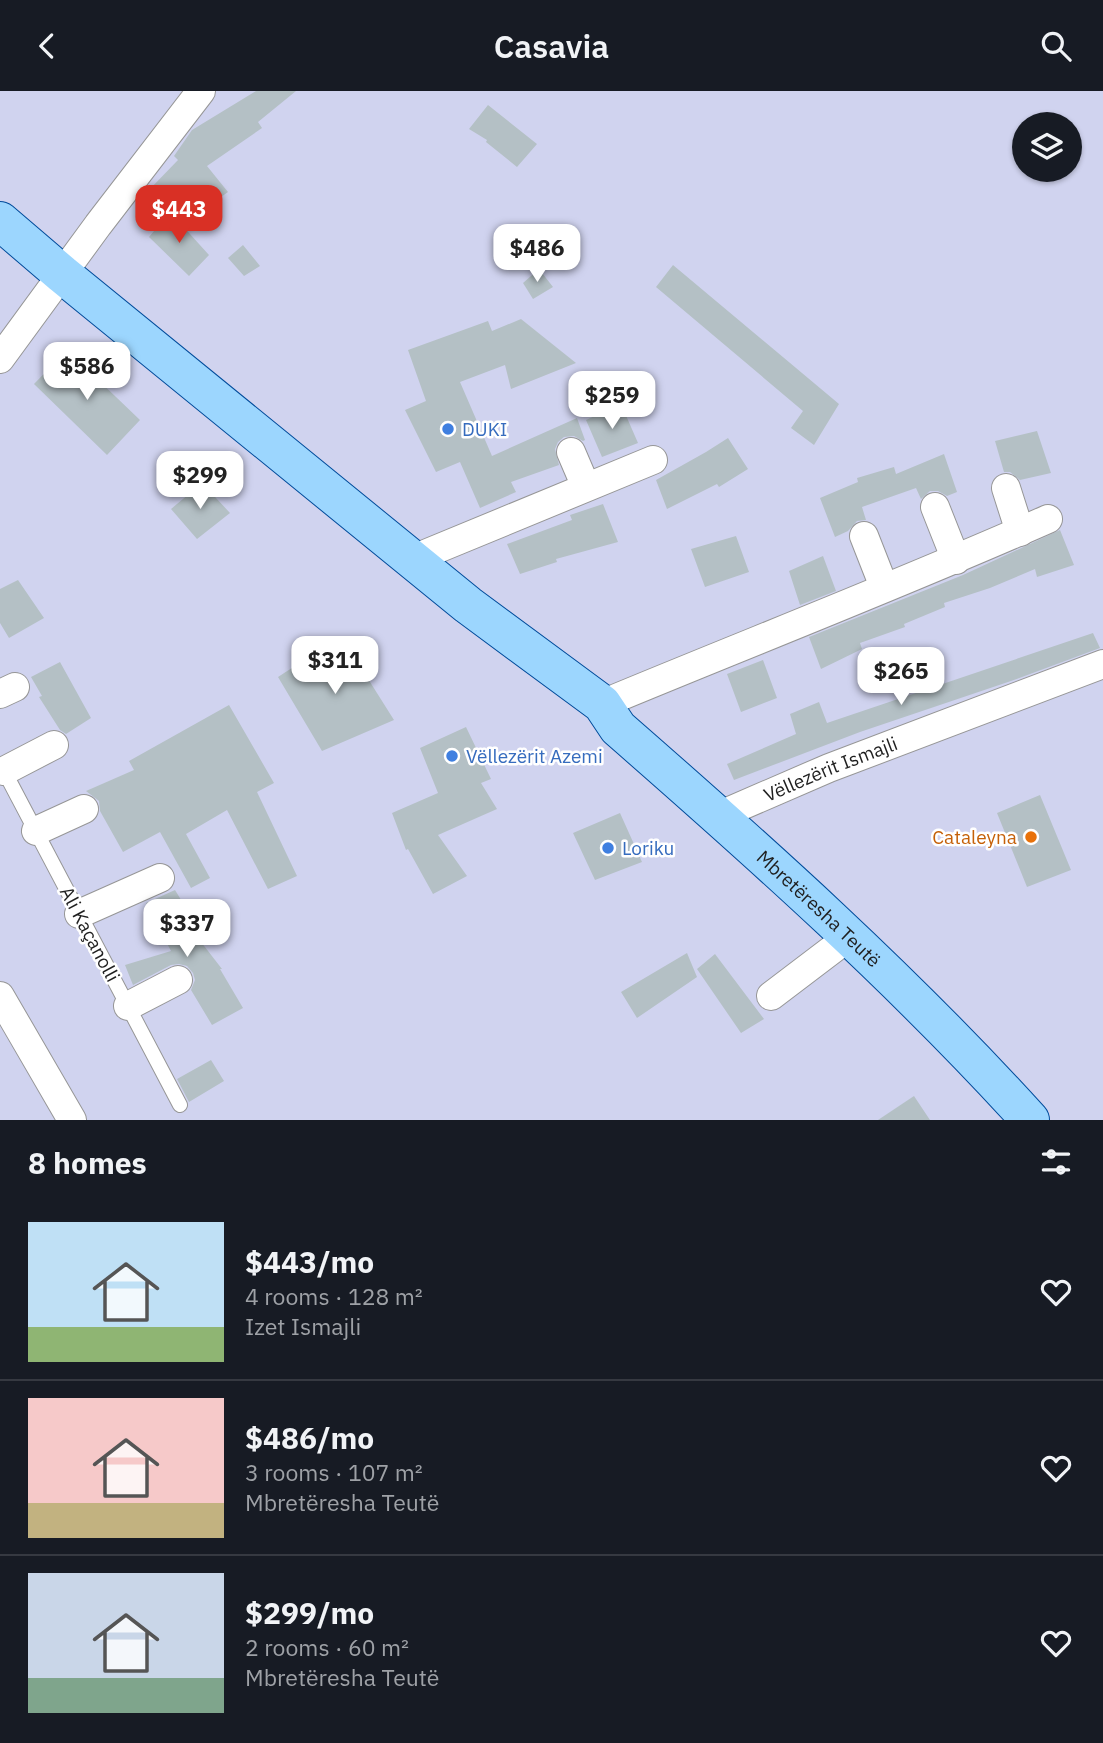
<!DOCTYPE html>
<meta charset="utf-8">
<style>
:root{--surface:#171b24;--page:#242831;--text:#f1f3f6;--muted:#9ea1a6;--line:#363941;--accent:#d93025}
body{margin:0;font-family:"IBM Plex Sans",sans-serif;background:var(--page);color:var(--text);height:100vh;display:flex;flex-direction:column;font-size:26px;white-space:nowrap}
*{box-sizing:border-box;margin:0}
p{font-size:23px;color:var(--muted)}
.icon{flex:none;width:38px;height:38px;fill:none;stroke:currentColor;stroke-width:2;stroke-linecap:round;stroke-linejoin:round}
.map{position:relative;height:1029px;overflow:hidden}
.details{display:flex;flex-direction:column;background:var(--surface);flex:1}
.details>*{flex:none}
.buttons{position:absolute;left:1012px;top:21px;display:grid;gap:14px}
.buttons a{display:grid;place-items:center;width:70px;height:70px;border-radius:50%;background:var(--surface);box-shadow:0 2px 5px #0004;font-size:35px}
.price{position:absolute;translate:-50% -60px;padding:0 16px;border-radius:14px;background:#fff;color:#222;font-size:23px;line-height:46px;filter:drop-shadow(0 2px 4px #0008)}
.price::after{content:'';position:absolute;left:50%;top:42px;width:21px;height:16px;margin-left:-10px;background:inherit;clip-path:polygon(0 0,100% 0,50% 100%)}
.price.current{background:var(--accent);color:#fff}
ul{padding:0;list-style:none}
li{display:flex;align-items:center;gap:21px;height:175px;padding:0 28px}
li+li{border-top:2px solid var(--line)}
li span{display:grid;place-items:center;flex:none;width:196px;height:140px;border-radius:0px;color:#555}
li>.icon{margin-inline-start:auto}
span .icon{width:84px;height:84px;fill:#fffc;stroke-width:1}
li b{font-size:30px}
h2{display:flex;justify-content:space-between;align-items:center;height:84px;padding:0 28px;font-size:30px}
header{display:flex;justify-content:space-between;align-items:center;height:91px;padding:0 28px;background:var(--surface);font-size:32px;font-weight:600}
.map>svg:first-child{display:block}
.farmland{fill:#d0d3ef;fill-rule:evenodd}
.building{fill:#b4c0c5}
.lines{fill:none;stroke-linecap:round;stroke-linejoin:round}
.lane-casing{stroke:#969696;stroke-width:16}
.street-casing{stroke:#969696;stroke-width:30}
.primary-casing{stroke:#004b9b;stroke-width:40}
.lane{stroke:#fff;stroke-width:14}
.street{stroke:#fff;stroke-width:28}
.primary{stroke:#9cd6fe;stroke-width:38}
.shop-dot{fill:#3f7fe0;stroke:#fff;stroke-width:2.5}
.food-dot{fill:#e8710a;stroke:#fff;stroke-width:2.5}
.labels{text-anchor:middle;stroke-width:5;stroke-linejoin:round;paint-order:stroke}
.shop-label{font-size:19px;fill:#366cbe;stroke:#fff;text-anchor:start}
.street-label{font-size:19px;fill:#1f1f1f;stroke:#fff}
.food-label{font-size:19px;fill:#c56008;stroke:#fff;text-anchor:end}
</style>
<header><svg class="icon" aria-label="back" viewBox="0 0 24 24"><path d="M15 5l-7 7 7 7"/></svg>Casavia<svg class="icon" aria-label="search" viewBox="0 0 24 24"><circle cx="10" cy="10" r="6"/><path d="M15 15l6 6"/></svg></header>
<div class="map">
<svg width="1103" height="1029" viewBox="0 0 1103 1029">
<rect width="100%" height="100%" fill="#e5ebf0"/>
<!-- farmland -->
<path class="farmland" d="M 0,0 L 1103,0 L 1103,1029 L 0,1029 ZM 1024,33 L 1069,33 L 1069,79 L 1024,79 Z"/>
<!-- building -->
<path class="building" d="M 256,0 L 296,0 L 258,31 L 262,37 L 207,75 L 228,101 L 214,111 L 203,99 L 175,126 L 148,100 L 178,69 L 174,65 L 192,39 Z
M 488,14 L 537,53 L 517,76 L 486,51 L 487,49 L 469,38 Z
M 170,121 L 209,164 L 189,185 L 149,146 Z
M 243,154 L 260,175 L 244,185 L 228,167 Z
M 673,174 L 839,313 L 814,354 L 791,337 L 803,320 L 656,196 Z
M 539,178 L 553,196 L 533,208 L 523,192 Z
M 521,228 L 576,272 L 511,298 L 505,274 L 460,291 L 492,365 L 577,327 L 585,349 L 583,350 L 574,345 L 564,346 L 558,351 L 555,358 L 559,374 L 511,391 L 516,401 L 480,417 L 460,371 L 436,381 L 405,319 L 426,310 L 408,259 L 488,230 L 492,240 Z
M 67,259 L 140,329 L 107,364 L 34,293 Z
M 621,313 L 638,352 L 602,366 L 586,329 Z
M 1037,340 L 1051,382 L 1020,389 L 1010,381 L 1004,381 L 995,350 Z
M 728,347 L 748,378 L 719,396 L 717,393 L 667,418 L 656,389 L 706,361 Z
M 944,363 L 957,401 L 947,405 L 938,400 L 930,400 L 921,408 L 916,397 L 862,416 L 866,429 L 857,430 L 848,440 L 835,446 L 820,407 L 858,391 L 857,387 L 894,376 L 896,383 Z
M 202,392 L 230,422 L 197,448 L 171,418 Z
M 603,413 L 618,451 L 556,468 L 557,471 L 520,483 L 507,453 L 572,429 L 570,424 Z
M 1060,439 L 1074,474 L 1037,486 L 1035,478 L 990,497 L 944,512 L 945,516 L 904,533 L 905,536 L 860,552 L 862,558 L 821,578 L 809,546 L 963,484 Z
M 736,445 L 749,481 L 705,496 L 691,458 Z
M 823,465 L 836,500 L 800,514 L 789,480 Z
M 18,489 L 44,527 L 9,547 L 0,532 L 0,498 Z
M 1093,542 L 1100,557 L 1011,590 L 860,641 L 734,689 L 727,673 L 796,643 L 790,623 L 819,611 L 827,632 Z
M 341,545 L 394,629 L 322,660 L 278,586 Z
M 763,569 L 777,607 L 741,621 L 727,583 Z
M 60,571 L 91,627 L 66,643 L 60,639 L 39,606 L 42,605 L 31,586 Z
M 229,614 L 274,692 L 257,701 L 297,785 L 268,798 L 227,719 L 186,743 L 210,787 L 191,797 L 160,741 L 123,761 L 100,720 L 99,710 L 86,700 L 134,679 L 129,670 Z
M 466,636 L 491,688 L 481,692 L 497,718 L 438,744 L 467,785 L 433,803 L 408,758 L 406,759 L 392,722 L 438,702 L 420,657 Z
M 1040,704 L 1071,779 L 1027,796 L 997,722 Z
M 620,722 L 642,771 L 595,789 L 573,742 Z
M 175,799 L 197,835 L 191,838 L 222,878 L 220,878 L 243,917 L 212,934 L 191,899 L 195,889 L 193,882 L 187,875 L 179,873 L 171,874 L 133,894 L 125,874 L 171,860 L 146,812 Z
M 687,862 L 697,886 L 637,927 L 621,901 Z
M 715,863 L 764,928 L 741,942 L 697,878 Z
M 211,969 L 224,990 L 189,1011 L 177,988 Z
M 914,1005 L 930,1029 L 878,1029 Z"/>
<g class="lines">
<!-- lane casing -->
<g class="lane-casing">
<path id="lane" d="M 2,676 L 180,1014"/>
</g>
<!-- street casing -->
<g class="street-casing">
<g id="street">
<path d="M 0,268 L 98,134 L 201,0"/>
<path d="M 571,361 L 586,396"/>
<path d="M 1006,397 L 1020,441"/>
<path d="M 935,416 L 956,469"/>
<path d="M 864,445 L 884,496"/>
<path d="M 413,468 L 653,369"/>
<path d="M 0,603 L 15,596"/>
<path d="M 602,613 C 751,551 901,493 1048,428"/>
<path d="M 4,680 L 54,654"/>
<path id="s1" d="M 718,725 L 829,677 L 1103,573"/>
<path d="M 36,740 L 84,718"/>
<path d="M 79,823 L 160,787"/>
<path d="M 0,905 L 72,1029"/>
<path d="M 771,905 L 850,845"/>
<path d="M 128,915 L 178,889"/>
</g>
</g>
<!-- primary casing -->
<g class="primary-casing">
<g id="primary">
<path id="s2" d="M 0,130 L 62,183 L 468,514 L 602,613 L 618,637 C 761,762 902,888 1030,1029"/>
</g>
</g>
<!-- lane -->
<use href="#lane" class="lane"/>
<!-- street -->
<use href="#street" class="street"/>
<!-- primary -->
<use href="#primary" class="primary"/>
</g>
<!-- markers -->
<g class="shop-dot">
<circle cx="448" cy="338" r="7"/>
<circle cx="452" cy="665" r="7"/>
<circle cx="608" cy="757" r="7"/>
</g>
<circle class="food-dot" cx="1031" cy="746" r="7"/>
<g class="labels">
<!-- shop labels -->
<g class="shop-label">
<text x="462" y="345">DUKI</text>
<text x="466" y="672">Vëllezërit Azemi</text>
<text x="622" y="764">Loriku</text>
</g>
<!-- street labels -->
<g class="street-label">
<text dy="7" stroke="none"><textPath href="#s1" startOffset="122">Vëllezërit Ismajli</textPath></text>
<text dy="7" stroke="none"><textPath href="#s2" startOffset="1071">Mbretëresha Teutë</textPath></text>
<text transform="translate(90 843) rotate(62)" y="7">Ali Kaçanolli</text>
</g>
<!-- food labels -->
<g class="food-label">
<text x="1017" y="753">Cataleyna</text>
</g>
</g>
</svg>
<div class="buttons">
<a><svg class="icon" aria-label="layers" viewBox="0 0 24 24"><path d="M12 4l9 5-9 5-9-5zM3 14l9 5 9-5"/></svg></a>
</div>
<b class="price current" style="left:179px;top:154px">$443</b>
<b class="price" style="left:537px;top:193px">$486</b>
<b class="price" style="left:87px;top:311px">$586</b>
<b class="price" style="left:612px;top:340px">$259</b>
<b class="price" style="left:200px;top:420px">$299</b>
<b class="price" style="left:335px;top:605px">$311</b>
<b class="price" style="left:901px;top:616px">$265</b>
<b class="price" style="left:187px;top:868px">$337</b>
</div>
<section class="details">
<h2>8 homes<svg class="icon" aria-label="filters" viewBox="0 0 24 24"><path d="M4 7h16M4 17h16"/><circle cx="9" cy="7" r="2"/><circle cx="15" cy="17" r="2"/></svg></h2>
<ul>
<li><span style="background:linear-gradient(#bfe0f5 75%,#8fb573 0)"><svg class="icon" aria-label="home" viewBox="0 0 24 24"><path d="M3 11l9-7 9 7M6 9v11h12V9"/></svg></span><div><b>$443/mo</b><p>4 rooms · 128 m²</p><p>Izet Ismajli</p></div><svg class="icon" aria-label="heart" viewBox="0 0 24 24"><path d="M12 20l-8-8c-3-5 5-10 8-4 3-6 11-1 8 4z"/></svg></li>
<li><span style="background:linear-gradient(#f6c9c9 75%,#c2b280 0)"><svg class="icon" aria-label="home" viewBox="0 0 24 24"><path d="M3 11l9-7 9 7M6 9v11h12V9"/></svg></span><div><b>$486/mo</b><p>3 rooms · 107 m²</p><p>Mbretëresha Teutë</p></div><svg class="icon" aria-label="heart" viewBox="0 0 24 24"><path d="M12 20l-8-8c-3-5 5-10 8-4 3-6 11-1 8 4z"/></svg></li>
<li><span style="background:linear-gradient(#c9d6e8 75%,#7fa58c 0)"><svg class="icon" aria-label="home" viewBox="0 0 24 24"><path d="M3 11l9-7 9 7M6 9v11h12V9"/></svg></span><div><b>$299/mo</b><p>2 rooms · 60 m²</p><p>Mbretëresha Teutë</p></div><svg class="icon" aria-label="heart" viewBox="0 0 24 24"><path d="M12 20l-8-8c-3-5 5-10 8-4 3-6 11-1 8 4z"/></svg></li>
</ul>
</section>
